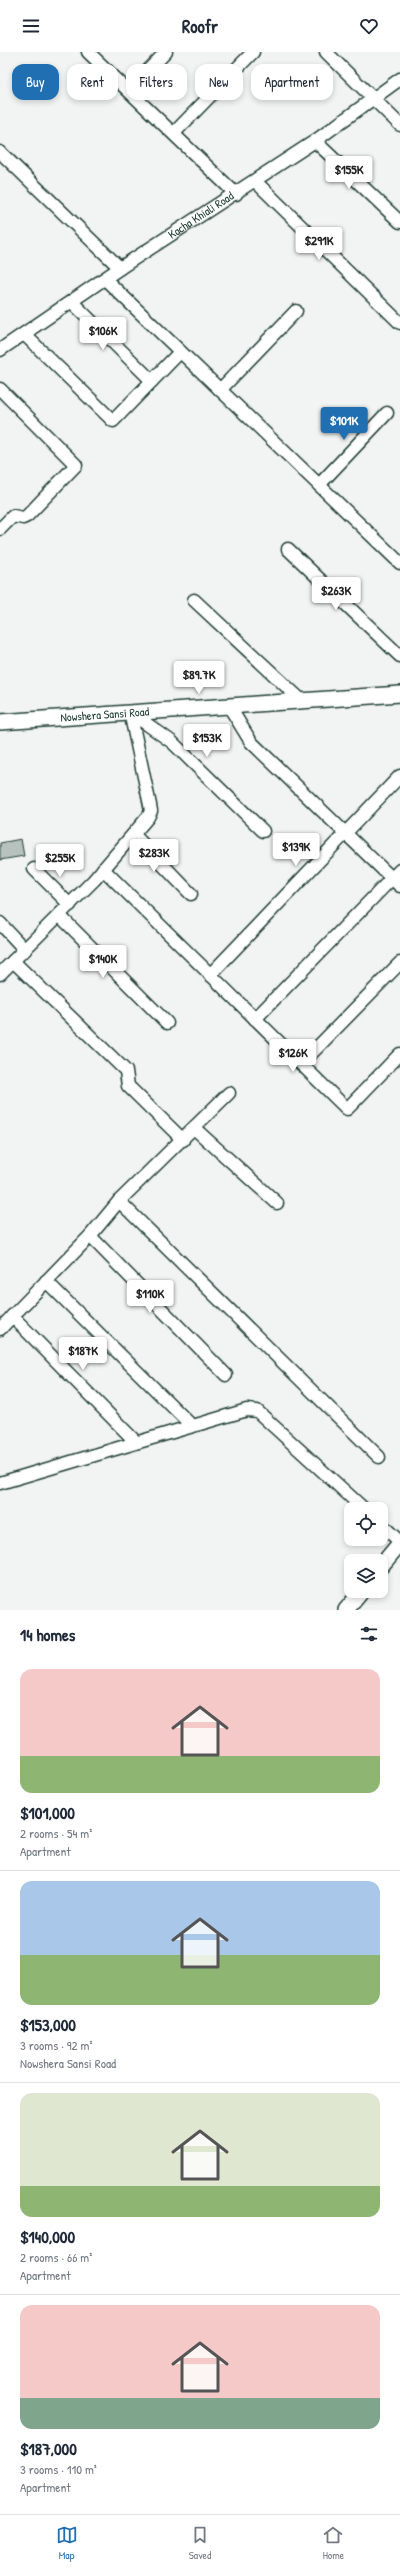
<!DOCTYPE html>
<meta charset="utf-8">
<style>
:root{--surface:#fff;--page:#f6f6f7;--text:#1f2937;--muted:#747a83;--line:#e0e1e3;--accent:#1f6fb2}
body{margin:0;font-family:"Patrick Hand",sans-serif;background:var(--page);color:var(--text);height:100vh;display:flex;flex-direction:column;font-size:15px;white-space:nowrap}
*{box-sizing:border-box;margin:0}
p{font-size:13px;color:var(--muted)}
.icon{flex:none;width:22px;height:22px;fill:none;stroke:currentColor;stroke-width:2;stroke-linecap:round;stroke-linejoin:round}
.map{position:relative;height:1558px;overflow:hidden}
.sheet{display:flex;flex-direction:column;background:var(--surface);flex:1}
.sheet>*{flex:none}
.top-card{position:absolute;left:12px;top:12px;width:376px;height:36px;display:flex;gap:8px}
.buttons{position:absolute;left:344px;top:1450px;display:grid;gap:8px}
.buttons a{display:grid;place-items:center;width:44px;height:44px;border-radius:8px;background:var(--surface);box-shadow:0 2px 6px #0003;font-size:20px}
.price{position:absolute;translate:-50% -34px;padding:0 9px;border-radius:4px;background:#fff;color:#222;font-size:13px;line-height:26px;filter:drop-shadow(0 1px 2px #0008)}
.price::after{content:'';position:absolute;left:50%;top:24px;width:12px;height:9px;margin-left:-6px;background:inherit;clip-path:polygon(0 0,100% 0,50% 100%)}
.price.current{background:var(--accent);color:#fff}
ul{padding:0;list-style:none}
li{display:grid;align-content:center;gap:8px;height:212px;padding:0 20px}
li+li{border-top:1px solid var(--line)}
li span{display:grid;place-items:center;height:124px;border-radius:12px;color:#555}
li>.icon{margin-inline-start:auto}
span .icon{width:72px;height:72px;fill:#fffc;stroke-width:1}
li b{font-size:17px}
h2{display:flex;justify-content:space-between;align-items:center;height:48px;padding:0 20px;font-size:17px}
.chip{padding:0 14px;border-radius:12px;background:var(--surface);box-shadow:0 2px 6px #0003;font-size:14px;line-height:36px}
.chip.current{background:var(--accent);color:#fff}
header{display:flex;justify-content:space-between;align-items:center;height:52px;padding:0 20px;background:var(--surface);font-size:18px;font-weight:800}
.tabs{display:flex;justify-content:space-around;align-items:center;height:56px;border-top:1px solid var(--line);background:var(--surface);font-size:11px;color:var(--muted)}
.tabs a{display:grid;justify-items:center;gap:2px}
.tabs .current{color:var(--accent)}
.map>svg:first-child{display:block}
.building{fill:#b7c1bd;stroke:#1f3d34}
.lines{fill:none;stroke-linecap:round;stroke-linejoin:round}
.minor-casing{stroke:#1f3d34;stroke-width:15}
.major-casing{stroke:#1f3d34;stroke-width:18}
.minor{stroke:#fff;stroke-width:12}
.major{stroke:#fff;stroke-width:15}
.labels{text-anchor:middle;stroke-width:3;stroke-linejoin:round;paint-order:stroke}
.street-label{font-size:12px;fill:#1f3d34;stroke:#fff}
</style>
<header><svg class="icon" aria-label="menu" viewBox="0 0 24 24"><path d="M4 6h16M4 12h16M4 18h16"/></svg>Roofr<svg class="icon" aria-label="heart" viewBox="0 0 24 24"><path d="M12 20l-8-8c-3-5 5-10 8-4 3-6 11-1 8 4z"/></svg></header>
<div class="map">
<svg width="400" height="1558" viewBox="0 0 400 1558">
<rect width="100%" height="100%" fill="#f2f3f3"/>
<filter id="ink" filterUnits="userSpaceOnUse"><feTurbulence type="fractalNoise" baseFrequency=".025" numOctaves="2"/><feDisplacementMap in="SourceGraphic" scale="8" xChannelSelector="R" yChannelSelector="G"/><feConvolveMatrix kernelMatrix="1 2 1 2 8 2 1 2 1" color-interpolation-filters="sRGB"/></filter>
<g filter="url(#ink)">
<!-- building -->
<path class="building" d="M 21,787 L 24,804 L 0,808 L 0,791 Z"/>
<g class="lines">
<!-- minor casing -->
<g class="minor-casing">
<g id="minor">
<path d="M 88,0 L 236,142"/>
<path d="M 326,0 L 400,73"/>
<path d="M 129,38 L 166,0"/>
<path d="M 174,81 L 253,0"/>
<path d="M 315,89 L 400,170"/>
<path d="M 0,100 L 120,216"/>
<path d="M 255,129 L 400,271"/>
<path d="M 105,227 L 400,511"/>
<path d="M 72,250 L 152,329"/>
<path d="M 24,282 L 113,369 L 180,300"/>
<path id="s1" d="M 0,298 L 120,216 L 315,89 L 400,27"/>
<path d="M 0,337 L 76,413 L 27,464 L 23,466 L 13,464 L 0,477"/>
<path d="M 220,338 L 296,259"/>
<path d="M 319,433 L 387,361"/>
<path d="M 288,497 L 400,604"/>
<path d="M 194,548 L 302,649"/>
<path d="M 229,654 L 251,690 L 400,834"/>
<path d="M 130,660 L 172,690 L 263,779"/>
<path d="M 134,783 L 191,842"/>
<path d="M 34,817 L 70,853"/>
<path d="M 103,817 L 347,1057 L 400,1002"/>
<path d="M 59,863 L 167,971"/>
<path d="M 0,871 L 25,898"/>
<path d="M 13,909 L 126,1019 L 128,1034 L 183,1088"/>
<path d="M 0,922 L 94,828 L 148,765 L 151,759 L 150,753 L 130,660"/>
<path d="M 210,923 L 400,724"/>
<path d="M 255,967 L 400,818"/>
<path d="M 301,1012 L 400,911"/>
<path d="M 194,1076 L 277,1151"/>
<path d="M 119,1149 L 379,1405"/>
<path d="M 90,1184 L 226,1323"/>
<path d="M 46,1229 L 192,1374"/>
<path d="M 12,1264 L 136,1390"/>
<path d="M 0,1277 L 90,1184 L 119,1149 L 229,1041"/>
<path d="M 0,1431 L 247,1358 L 257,1359 L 364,1457"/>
<path d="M 381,1472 L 400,1490"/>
</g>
</g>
<!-- major casing -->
<g class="major-casing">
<g id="major">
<path id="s2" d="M 0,670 L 400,642"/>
<path d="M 381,1514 L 400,1491"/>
<path d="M 346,1558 L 362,1539"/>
</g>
</g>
<!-- minor -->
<use href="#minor" class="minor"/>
<!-- major -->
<use href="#major" class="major"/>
</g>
</g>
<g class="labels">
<!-- street labels -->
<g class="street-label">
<text dy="4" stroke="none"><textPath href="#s1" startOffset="242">Kacha Khiali Road</textPath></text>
<text dy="4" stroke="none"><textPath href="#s2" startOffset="105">Nowshera Sansi Road</textPath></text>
</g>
</g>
</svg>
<div class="buttons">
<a><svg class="icon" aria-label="locate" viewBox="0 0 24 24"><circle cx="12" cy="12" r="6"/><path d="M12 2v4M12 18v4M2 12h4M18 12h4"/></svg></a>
<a><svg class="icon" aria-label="layers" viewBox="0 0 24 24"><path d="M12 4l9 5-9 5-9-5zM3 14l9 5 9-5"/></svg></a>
</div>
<b class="price" style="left:349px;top:138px">$155K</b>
<b class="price" style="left:319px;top:209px">$291K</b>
<b class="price" style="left:103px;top:299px">$106K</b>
<b class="price current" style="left:344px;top:389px">$101K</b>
<b class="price" style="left:336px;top:559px">$263K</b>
<b class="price" style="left:199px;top:643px">$89.7K</b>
<b class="price" style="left:207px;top:706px">$153K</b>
<b class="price" style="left:296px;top:815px">$139K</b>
<b class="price" style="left:154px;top:821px">$283K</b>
<b class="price" style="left:60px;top:826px">$255K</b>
<b class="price" style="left:103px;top:927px">$140K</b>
<b class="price" style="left:293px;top:1021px">$126K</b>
<b class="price" style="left:150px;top:1262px">$110K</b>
<b class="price" style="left:83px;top:1319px">$187K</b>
<div class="top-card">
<a class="chip current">Buy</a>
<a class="chip">Rent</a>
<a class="chip">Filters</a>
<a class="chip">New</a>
<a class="chip">Apartment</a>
</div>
</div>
<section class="sheet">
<h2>14 homes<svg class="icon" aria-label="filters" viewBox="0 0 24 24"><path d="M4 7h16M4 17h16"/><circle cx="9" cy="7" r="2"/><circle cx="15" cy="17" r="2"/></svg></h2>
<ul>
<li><span style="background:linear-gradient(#f6c9c9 70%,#8fb573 0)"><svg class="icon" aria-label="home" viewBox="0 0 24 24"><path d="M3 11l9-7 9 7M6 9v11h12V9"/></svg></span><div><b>$101,000</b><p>2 rooms · 54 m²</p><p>Apartment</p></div></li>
<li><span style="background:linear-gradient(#a9c7e8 60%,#8fb573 0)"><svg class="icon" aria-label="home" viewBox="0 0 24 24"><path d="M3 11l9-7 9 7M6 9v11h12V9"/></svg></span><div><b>$153,000</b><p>3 rooms · 92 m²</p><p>Nowshera Sansi Road</p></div></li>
<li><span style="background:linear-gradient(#dfe7d0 75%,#8fb573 0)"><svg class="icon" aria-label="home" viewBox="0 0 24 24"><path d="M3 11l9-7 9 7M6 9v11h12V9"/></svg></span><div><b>$140,000</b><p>2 rooms · 66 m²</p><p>Apartment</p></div></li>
<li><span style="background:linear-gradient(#f6c9c9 75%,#7fa58c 0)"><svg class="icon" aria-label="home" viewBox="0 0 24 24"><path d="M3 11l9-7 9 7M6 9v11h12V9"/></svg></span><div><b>$187,000</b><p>3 rooms · 110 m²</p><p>Apartment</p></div></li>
</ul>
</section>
<nav class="tabs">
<a class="current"><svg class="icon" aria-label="map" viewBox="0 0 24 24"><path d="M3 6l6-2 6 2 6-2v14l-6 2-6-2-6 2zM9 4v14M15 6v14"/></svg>Map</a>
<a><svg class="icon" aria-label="saved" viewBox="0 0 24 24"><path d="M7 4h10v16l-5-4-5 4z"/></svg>Saved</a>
<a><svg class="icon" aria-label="home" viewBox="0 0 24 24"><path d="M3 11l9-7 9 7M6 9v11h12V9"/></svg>Home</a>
</nav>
